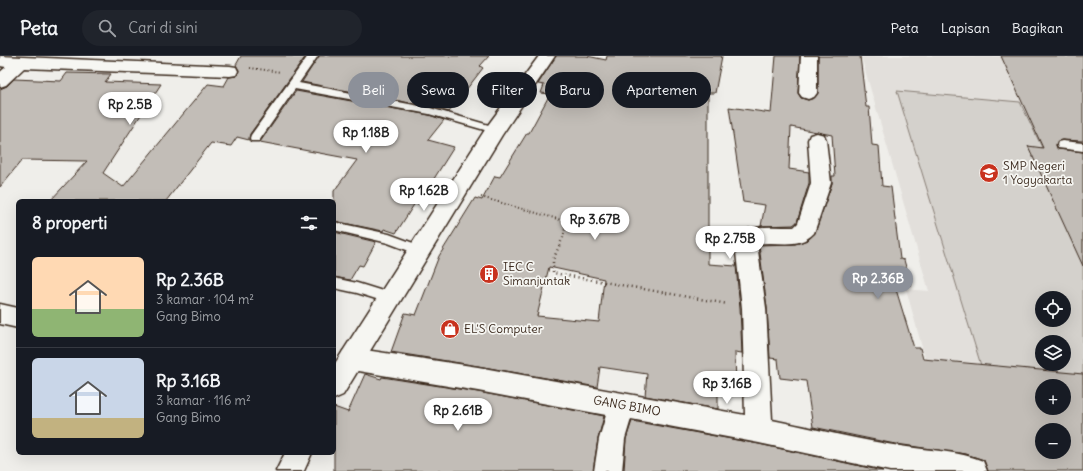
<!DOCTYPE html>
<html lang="id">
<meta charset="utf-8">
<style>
:root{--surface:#171b24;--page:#20242c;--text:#f1f3f6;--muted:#9ea1a6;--line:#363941;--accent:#8c9099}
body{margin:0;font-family:Delius,sans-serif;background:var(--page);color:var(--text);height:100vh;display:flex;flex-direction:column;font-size:15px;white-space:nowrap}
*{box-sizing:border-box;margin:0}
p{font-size:13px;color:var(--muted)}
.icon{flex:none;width:22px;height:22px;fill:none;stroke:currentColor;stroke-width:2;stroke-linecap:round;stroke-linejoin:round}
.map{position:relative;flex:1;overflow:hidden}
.drawer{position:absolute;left:16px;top:143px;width:320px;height:256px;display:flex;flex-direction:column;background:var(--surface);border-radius:6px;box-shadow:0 4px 16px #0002}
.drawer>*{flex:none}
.banner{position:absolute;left:348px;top:16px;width:380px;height:36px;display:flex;gap:8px}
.fabs{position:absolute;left:1035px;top:235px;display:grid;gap:8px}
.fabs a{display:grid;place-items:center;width:36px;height:36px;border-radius:50%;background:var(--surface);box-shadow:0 4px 16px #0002;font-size:20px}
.price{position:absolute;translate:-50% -34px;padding:0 9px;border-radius:14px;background:#fff;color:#222;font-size:13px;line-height:26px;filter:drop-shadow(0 1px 2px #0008)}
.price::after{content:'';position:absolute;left:50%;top:24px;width:12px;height:9px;margin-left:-6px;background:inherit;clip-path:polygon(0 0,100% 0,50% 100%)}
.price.current{background:var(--accent);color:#fff}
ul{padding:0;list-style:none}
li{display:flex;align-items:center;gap:12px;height:100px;padding:0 16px}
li+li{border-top:1px solid var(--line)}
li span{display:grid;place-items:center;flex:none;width:112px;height:80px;border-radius:6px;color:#555}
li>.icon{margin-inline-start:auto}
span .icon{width:48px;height:48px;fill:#fffc;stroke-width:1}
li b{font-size:17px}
h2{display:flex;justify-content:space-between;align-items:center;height:48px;padding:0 16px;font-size:17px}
.tag{padding:0 14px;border-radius:18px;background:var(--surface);box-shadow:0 4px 16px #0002;font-size:14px;line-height:36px}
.tag.current{background:var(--accent);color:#fff}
header{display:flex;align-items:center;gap:24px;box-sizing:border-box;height:56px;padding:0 20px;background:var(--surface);border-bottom:1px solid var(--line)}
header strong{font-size:19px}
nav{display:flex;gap:22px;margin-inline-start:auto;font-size:14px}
.search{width:280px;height:36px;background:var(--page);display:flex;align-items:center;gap:10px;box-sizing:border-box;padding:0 14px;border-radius:22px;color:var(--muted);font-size:15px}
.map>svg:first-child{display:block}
.built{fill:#e2dfdb;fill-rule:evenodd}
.green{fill:#d4d1cc;stroke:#887e75;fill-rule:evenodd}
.building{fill:#c2bdb7;stroke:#3b2a1e;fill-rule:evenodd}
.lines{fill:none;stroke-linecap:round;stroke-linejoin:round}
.service-casing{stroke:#3b2a1e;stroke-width:3}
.minor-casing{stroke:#3b2a1e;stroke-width:3}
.secondary-casing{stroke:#3b2a1e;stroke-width:3}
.path-far1{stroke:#3b2a1e;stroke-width:2;stroke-dasharray:1 2.5;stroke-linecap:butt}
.path{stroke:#3b2a1e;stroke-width:2.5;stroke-dasharray:1 3.5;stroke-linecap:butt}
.service{fill:#f6f6f2;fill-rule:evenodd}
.minor{fill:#f6f6f2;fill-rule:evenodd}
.secondary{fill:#f6f6f2;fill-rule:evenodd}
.labels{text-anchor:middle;stroke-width:3.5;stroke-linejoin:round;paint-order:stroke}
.poi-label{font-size:12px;fill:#3b2a1e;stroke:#f6f6f2;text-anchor:start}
.street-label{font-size:12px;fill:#3b2a1e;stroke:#f6f6f2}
</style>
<header>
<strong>Peta</strong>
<div class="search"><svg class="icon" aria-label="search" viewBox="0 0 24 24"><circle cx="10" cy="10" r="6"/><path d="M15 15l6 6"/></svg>Cari di sini</div>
<nav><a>Peta</a><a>Lapisan</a><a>Bagikan</a></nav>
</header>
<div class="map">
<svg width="1083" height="415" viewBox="0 0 1083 415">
<rect width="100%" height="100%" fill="#efeeea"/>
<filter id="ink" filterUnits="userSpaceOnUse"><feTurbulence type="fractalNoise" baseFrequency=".025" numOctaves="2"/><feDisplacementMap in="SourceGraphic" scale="8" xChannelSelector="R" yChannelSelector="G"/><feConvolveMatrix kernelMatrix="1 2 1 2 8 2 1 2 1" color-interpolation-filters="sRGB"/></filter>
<g filter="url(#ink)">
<!-- built -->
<path class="built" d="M 861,0 L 1083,0 L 1083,415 L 968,415 L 948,343 L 936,342 L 906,233 L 929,235 ZM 1042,242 L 1064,242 L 1064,264 L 1042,264 ZM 1042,286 L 1064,286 L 1064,308 L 1042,308 ZM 1042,330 L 1064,330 L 1064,352 L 1042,352 ZM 1042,374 L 1064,374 L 1064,396 L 1042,396 Z"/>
<!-- green -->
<path class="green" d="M 897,35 L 1020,46 L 1083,176 L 1083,328 L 983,316 ZM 1042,242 L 1064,242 L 1064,264 L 1042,264 ZM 1042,286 L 1064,286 L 1064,308 L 1042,308 Z"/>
<!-- building -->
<path class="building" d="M 241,0 L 306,0 L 250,78 L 249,84 L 237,81 L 231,90 L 211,87 L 166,145 L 50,145 L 87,105 L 22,104 L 0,131 L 0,33 L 7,30 L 14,23 L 61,25 L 67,17 L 111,18 L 105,26 L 161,28 L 103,117 L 123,131 L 208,28 L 224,30 L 229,21 L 237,20 L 239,14 L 236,9 Z
M 319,0 L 489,0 L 480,10 L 483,12 L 449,56 L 430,51 L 302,26 Z
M 556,0 L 587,0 L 606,4 L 607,0 L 722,0 L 715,37 L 708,37 L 708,208 L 736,210 L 740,252 L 742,297 L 735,296 L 736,332 L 718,329 L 718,353 L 645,340 L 647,318 L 600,311 L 597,331 L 478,310 L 391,296 L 405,257 L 416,259 L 439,200 L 475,142 L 482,144 L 495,120 L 500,121 L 527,77 L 529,77 L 550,38 L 541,37 L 544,29 L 538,28 ZM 549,211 L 604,223 L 599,266 L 537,260 Z
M 776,0 L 800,0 L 798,37 L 801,42 L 808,44 L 814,42 L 818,37 L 818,0 L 860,0 L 866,51 L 869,51 L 872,89 L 879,90 L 882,130 L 891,131 L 900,203 L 904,204 L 911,229 L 894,227 L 914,292 L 920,292 L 923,303 L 1083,318 L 1083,415 L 988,415 L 984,404 L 965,398 L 890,387 L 813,371 L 806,325 L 780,322 L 778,303 L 770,302 L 767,252 L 759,189 L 795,188 L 808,184 L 815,177 L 832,127 L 832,120 L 835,120 L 832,79 L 791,71 L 789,113 L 809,116 L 809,127 L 797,166 L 793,169 L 761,170 L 765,149 L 743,146 L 729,51 L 771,57 ZM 1042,330 L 1064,330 L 1064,352 L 1042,352 ZM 1042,374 L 1064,374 L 1064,396 L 1042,396 Z
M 1001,0 L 1083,0 L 1083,85 L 1062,84 L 1058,85 L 1056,89 L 1058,93 L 1083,96 L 1083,210 L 1028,90 L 1043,92 Z
M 296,35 L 429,59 L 444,64 L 428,84 L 454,91 L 418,148 L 415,147 L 396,177 L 384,173 L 383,175 L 334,165 L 334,135 L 357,104 L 260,86 Z
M 334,176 L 376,186 L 363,210 L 359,209 L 350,224 L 334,221 Z
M 365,318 L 381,323 L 382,321 L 478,336 L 604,360 L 598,383 L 593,415 L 334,415 L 334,351 L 348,356 Z
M 632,365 L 759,388 L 883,415 L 624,415 L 626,383 Z"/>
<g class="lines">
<!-- service casing -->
<g class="service-casing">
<path id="service" d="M 308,0 L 318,0 L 299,27 L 430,52 L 499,72 L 500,74 L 495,77 L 429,58 L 295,33 L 259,85 L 251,85 L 250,82 L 251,79 Z
M 1062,85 L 1083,87 L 1083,95 L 1058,92 L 1057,89 L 1058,86 Z
M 334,166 L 389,178 L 424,191 L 426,194 L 424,197 L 420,199 L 388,187 L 334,174 Z
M 334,222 L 357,227 L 389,237 L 393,238 L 395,242 L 393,246 L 389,247 L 357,237 L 334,232 Z"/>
</g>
<!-- minor casing -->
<g class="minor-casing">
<path id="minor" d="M 0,0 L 230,10 L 236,11 L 238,15 L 236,19 L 230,20 L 24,12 L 6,29 L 0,31 L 0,16 L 6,11 L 0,10 Z
M 801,0 L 817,0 L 817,37 L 814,41 L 808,43 L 802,41 L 799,37 Z
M 817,77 L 824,79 L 826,84 L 831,127 L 814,177 C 798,194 777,184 757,188 L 766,252 L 772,364 C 817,373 862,385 907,391 C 933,395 959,395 983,405 L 987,415 L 890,415 L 759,387 L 631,363 L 625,383 L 622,415 L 594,415 L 599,383 L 606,359 L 478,335 L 352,314 L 343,311 L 340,303 L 343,295 L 352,292 L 478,311 L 745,359 L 742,252 L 735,187 L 742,175 C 759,169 776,171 794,171 L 798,167 L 811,127 L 808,84 L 810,79 Z
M 0,248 L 18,252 L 18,272 L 0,268 Z"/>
</g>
<!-- secondary casing -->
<g class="secondary-casing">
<path id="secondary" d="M 539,0 L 555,0 L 502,79 L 343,339 L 334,343 L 334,309 L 488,69 Z
M 285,397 L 312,397 L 304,415 L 276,415 Z"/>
</g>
<!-- path-far1 -->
<path class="path-far1" d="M 250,12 L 281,16
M 481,141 L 561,164 L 564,166 L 565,172 L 563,182"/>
<!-- path -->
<path class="path" d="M 563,181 L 553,204 L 553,217 L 728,248"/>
<!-- service -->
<use href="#service" class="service"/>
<!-- minor -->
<use href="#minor" class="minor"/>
<!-- secondary -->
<use href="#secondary" class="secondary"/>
</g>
</g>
<!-- icons -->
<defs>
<g id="school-disc" transform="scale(1)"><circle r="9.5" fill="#c8321e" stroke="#f6f6f2"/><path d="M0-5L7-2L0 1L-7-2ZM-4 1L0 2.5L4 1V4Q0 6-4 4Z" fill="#fff"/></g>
<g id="building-disc" transform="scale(1)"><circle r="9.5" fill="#c8321e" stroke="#f6f6f2"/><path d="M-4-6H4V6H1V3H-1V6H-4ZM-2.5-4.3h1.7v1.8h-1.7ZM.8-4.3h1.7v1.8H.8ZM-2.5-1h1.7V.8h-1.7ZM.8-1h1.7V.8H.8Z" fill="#fff"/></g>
<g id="shop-disc" transform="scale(1)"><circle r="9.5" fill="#c8321e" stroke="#f6f6f2"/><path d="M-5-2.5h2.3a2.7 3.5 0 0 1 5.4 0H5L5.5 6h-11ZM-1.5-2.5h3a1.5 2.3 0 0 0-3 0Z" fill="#fff"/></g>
</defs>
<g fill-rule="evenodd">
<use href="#school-disc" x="989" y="117"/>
<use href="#building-disc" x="489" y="218"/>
<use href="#shop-disc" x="450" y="273"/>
</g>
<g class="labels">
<!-- poi labels -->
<g class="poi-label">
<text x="1003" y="114">SMP Negeri<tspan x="1003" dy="14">1 Yogyakarta</tspan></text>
<text x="503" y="215">IEC C<tspan x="503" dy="14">Simanjuntak</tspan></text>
<text x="464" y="277">EL'S Computer</text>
</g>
<!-- street labels -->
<g class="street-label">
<text transform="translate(627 350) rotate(10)" y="4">GANG BIMO</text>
</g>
</g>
</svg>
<div class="fabs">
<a><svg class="icon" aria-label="locate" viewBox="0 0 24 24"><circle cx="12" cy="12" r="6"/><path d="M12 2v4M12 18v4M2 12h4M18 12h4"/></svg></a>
<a><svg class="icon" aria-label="layers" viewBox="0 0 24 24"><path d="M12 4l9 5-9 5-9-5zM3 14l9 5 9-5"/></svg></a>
<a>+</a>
<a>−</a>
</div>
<b class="price" style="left:130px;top:70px">Rp 2.5B</b>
<b class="price" style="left:366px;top:98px">Rp 1.18B</b>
<b class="price" style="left:424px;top:156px">Rp 1.62B</b>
<b class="price" style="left:595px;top:185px">Rp 3.67B</b>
<b class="price" style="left:730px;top:204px">Rp 2.75B</b>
<b class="price current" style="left:878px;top:244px">Rp 2.36B</b>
<b class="price" style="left:727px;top:349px">Rp 3.16B</b>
<b class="price" style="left:458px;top:376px">Rp 2.61B</b>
<div class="banner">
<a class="tag current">Beli</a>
<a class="tag">Sewa</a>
<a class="tag">Filter</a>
<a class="tag">Baru</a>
<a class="tag">Apartemen</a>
</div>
<section class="drawer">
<h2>8 properti<svg class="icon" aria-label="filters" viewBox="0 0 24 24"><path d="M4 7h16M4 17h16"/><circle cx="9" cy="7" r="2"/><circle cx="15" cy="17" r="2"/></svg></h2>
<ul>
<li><span style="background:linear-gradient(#ffd9b3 65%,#8fb573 0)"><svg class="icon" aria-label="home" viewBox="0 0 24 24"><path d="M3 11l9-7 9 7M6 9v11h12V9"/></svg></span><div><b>Rp 2.36B</b><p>3 kamar · 104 m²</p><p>Gang Bimo</p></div></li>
<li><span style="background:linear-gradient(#c9d6e8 75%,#c2b280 0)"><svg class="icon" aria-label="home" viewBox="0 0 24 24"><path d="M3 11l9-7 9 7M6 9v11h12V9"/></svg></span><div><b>Rp 3.16B</b><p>3 kamar · 116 m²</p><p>Gang Bimo</p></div></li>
</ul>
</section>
</div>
